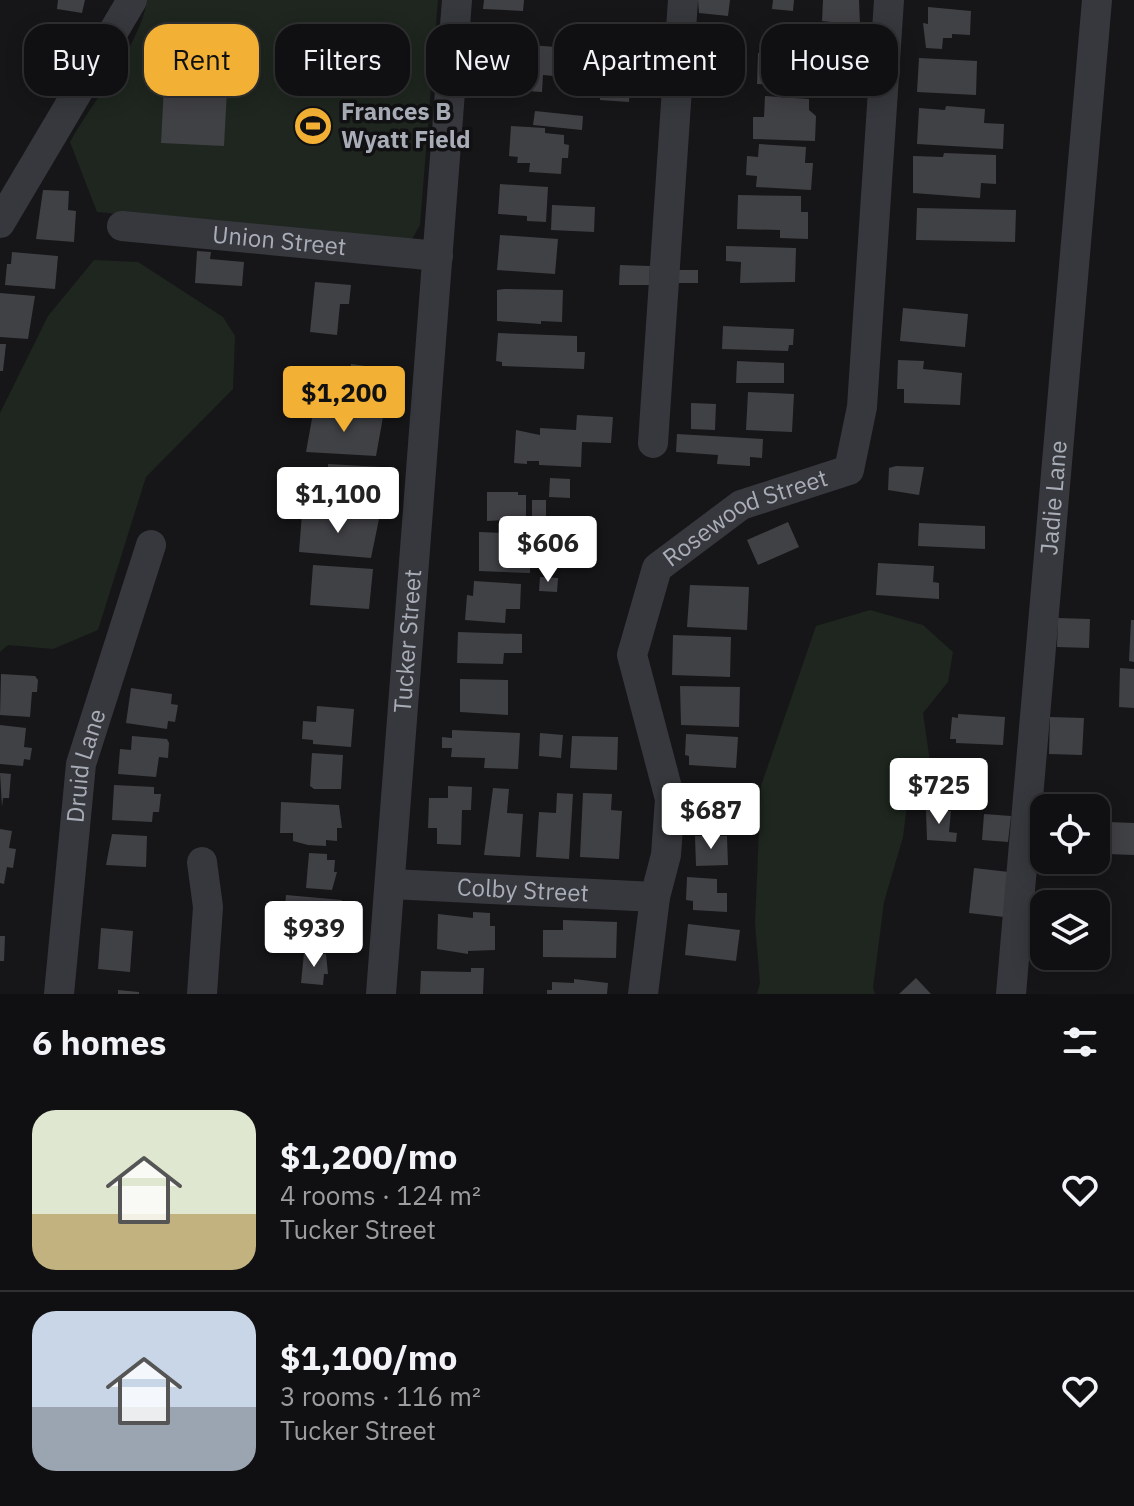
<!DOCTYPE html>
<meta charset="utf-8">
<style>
:root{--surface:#101012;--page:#19191b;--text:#f1f3f6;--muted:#9c9d9f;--line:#303032;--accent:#f2b134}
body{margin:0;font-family:"IBM Plex Sans",sans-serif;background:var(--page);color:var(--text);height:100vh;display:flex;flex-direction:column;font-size:30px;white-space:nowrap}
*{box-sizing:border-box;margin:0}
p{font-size:26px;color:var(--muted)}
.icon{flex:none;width:44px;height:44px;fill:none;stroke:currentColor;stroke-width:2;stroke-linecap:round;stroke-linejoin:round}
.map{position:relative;height:994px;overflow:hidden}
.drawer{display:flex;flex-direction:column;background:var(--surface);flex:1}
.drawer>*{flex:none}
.hud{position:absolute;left:24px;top:24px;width:1086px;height:72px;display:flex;gap:16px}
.controls{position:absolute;left:1030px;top:794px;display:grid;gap:16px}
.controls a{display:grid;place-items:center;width:80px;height:80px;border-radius:16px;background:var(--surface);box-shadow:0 4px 20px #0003,0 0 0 2px var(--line);font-size:40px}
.price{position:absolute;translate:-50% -68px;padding:0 18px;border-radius:8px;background:#fff;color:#222;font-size:26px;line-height:52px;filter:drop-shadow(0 2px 4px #0008)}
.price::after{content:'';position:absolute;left:50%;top:48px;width:24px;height:18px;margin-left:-12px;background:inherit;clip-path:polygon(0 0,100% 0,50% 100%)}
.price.current{background:var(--accent);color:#111}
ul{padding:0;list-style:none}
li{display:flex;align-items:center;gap:24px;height:200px;padding:0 32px}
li+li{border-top:2px solid var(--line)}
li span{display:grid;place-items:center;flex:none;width:224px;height:160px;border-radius:24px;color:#555}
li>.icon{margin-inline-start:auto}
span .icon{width:96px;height:96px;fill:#fffc;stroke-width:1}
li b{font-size:34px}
h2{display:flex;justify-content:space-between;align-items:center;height:96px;padding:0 32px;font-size:34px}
.tag{padding:0 28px;border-radius:24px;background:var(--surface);box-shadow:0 4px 20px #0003,0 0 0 2px var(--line);font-size:28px;line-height:72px}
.tag.current{background:var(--accent);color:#111}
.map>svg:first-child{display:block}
.green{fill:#1e261f}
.building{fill:#404145}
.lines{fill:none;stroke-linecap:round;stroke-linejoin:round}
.minor{stroke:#37383d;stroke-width:30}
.labels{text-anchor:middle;stroke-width:7;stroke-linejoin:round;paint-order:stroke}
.poi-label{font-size:24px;font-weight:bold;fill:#a8adb8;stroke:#111113;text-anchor:start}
.street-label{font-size:24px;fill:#a8adb8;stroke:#111113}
</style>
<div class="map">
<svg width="1134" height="994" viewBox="0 0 1134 994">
<rect width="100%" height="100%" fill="#161618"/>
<!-- green -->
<path class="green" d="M 147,0 L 438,0 L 420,225 L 411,241 L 97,212 L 70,142 C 92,102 141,44 147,0 Z
M 94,260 L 138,262 L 223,317 L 235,336 L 233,389 L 146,477 L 98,630 L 53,649 L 8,645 L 0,652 L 0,413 L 48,316 Z
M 870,610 L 923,625 L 953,652 L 948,682 L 923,713 L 930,762 L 907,805 L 903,837 L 884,902 L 873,988 L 875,994 L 757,994 L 760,983 L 755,923 L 761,786 L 816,626 Z"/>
<!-- building -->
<path class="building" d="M 58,0 L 85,0 L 82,13 L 57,9 Z
M 484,0 L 524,0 L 523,11 L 483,9 Z
M 698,0 L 730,0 L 728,16 L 699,13 Z
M 773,0 L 794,0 L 793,11 L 772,9 Z
M 823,0 L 859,0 L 860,25 L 822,21 Z
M 928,7 L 971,11 L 970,35 L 952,34 L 952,38 L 943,38 L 942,49 L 926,48 L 923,23 L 928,24 Z
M 176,24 L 218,26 L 216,51 L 229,52 L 224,146 L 161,143 L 166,47 L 174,47 Z
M 517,44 L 556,47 L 554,76 L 543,75 L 542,92 L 513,90 L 514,83 L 507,82 L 509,51 L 517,51 Z
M 758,53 L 814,54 L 814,68 L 819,68 L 819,86 L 757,84 Z
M 919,58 L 977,61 L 976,95 L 917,92 Z
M 600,86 L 630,87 L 629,102 L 600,100 Z
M 765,96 L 809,99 L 809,110 L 816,116 L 815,141 L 753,139 L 753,117 L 764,117 Z
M 946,106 L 985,109 L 984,123 L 1004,124 L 1003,149 L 917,144 L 919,108 L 945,110 Z
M 535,111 L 583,116 L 582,130 L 533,125 Z
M 511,126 L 545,128 L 545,133 L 564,135 L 564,144 L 569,145 L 568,158 L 562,158 L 561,174 L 529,172 L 530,163 L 517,163 L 518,157 L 509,156 Z
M 759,144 L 806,147 L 805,163 L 813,163 L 811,190 L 756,187 L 757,176 L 746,175 L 747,156 L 758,157 Z
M 944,153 L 996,155 L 996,184 L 981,183 L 980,198 L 913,193 L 913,156 L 943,157 Z
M 500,184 L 548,187 L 546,222 L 527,221 L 527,216 L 498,214 Z
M 43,190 L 69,191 L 68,210 L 76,211 L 74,242 L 36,239 Z
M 738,195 L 801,196 L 801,212 L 808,212 L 808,239 L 780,238 L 780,230 L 737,229 Z
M 552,205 L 595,207 L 594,232 L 551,230 Z
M 917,208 L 1016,210 L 1015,242 L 916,240 Z
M 500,235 L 558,239 L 555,274 L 497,270 Z
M 726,246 L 796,248 L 795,282 L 740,283 L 741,262 L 726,261 Z
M 197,251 L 211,252 L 210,259 L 244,262 L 242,286 L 195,283 Z
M 12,252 L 58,256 L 55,289 L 5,285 L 7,264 L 11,264 Z
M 620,265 L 650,266 L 649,285 L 619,285 Z
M 679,270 L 698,270 L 698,283 L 679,283 Z
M 315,282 L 351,285 L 349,304 L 340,304 L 337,335 L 310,332 Z
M 504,289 L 563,290 L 562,322 L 541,321 L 541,324 L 497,321 L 497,290 Z
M 0,293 L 35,296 L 28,339 L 0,337 Z
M 903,308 L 968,314 L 965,347 L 900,341 Z
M 723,326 L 794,329 L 793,345 L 789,345 L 788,351 L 722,349 Z
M 498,333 L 577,336 L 577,352 L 585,352 L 584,369 L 502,366 L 502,362 L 496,361 Z
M 0,344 L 6,344 L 3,371 L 0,371 Z
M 898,360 L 924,361 L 923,369 L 962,373 L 960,405 L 904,403 L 904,389 L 897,389 Z
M 737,361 L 784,363 L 784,383 L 736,383 Z
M 351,364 L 401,371 L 399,399 L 348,395 Z
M 748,392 L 794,394 L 792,432 L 746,430 Z
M 691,403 L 716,404 L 715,430 L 691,429 Z
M 313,413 L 383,417 L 376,456 L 306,452 Z
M 577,415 L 613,417 L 611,443 L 582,442 L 581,467 L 539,465 L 539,461 L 527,461 L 527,464 L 514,463 L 516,430 L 540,435 L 540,428 L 576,430 Z
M 677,434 L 763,439 L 762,458 L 750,457 L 750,466 L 717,464 L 718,455 L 676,452 Z
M 328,464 L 381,467 L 380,492 L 373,491 L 372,509 L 325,506 L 326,501 L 316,500 L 318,468 L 328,468 Z
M 896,466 L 924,467 L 919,495 L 888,490 L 889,468 Z
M 550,478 L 570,479 L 570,498 L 549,497 Z
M 487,492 L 518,492 L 518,495 L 526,495 L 526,519 L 487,521 Z
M 532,500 L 546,500 L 546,523 L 532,523 Z
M 302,513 L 379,519 L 371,558 L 299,552 Z
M 788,522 L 799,547 L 758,565 L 747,540 Z
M 919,523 L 985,526 L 985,549 L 918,546 Z
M 479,532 L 531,534 L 530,573 L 479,571 Z
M 878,563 L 934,566 L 933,582 L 939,583 L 939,599 L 876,595 Z
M 313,565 L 373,569 L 369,609 L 310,605 Z
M 540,577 L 558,578 L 557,592 L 539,591 Z
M 474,581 L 521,584 L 520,609 L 506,609 L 505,623 L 465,620 L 467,595 L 473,596 Z
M 690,585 L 749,587 L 747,630 L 687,627 Z
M 1058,618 L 1090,619 L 1089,648 L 1057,647 Z
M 1131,620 L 1134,620 L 1134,662 L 1129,661 Z
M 458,632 L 522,634 L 522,653 L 504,653 L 503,664 L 457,663 Z
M 673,635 L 731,637 L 730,677 L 672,675 Z
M 1120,668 L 1134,669 L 1134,708 L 1119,707 Z
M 1,674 L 35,676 L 38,680 L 37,692 L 32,692 L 30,717 L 0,715 Z
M 460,679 L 508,680 L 508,715 L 460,712 Z
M 680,686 L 740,687 L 739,727 L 681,725 Z
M 131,688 L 172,694 L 171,704 L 178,705 L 175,722 L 168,721 L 167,729 L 126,723 Z
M 317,706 L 354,709 L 351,747 L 313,744 L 313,740 L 302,739 L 303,721 L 316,722 Z
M 958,714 L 1005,717 L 1003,745 L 956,743 L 956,739 L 950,739 L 952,717 L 958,718 Z
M 1050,717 L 1084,718 L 1082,755 L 1049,754 Z
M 0,725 L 26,728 L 24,747 L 32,748 L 30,760 L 24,759 L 23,766 L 0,764 Z
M 452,730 L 520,733 L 518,769 L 484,768 L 485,758 L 451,757 L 452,748 L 442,748 L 442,737 L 452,738 Z
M 540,733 L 563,735 L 561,758 L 539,756 Z
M 686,734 L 738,737 L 736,768 L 689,765 L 689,756 L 685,755 Z
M 132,736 L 167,739 L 169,743 L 168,758 L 159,757 L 156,777 L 118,774 L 120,749 L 131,750 Z
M 572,736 L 618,737 L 617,770 L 570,768 Z
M 312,753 L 343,755 L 341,789 L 314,789 L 310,786 Z
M 0,773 L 11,774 L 9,798 L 3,798 L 2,807 Z
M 114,785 L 154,787 L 154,794 L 161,794 L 159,812 L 153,812 L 152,822 L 112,820 Z
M 448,786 L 472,787 L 471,810 L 462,810 L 461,845 L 437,844 L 437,828 L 428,828 L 429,798 L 448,798 Z
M 493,788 L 509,789 L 507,813 L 523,814 L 520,857 L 484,855 Z
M 557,793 L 573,794 L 569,859 L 536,857 L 539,812 L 556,813 Z
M 583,793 L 612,794 L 611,810 L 622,811 L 619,859 L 580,857 Z
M 281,802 L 339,805 L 342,828 L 337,828 L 337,841 L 326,840 L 326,846 L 308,845 L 293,841 L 293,833 L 280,833 Z
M 926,810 L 951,811 L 949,832 L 957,833 L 956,842 L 927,840 Z
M 984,814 L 1011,816 L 1008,842 L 982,840 Z
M 1108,822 L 1134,823 L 1134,855 L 1107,854 Z
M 0,829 L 12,831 L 9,848 L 16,849 L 13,868 L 7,867 L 4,884 L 0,883 Z
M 112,834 L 147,836 L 146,867 L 106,865 Z
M 695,836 L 727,836 L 728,865 L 696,866 Z
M 309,853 L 327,854 L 327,860 L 335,860 L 334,872 L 337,872 L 332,890 L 306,888 Z
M 974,868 L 1009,872 L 1004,917 L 969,913 Z
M 687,877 L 717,879 L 717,893 L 727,893 L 727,912 L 693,910 L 693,901 L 686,900 Z
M 286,895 L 342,900 L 338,943 L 282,937 Z
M 473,912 L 490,913 L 490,926 L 495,926 L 495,950 L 468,951 L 468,954 L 437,949 L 438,914 L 473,918 Z
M 563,920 L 617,922 L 616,958 L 543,957 L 543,930 L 563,930 Z
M 688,924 L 740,930 L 736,961 L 685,955 Z
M 101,928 L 133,931 L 130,972 L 98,969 Z
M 0,936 L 5,936 L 4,961 L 0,961 Z
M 304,953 L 326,954 L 328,974 L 324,974 L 323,985 L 301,983 Z
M 471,968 L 484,968 L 483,994 L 420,994 L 421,971 L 471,972 Z
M 916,978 L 931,994 L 899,994 Z
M 574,979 L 608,983 L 607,994 L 547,994 L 547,990 L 552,990 L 552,982 L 574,983 Z
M 118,990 L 139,992 L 139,994 L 118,994 Z"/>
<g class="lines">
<!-- minor -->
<g class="minor">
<path d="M 0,223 L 132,0"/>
<path id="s1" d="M 122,226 L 438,256"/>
<path d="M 653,443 L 683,0"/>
<path id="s2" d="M 391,884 L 655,897"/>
<path id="s3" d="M 59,994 L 81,764 L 151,545"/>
<path d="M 202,994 L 208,907 L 202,862"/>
<path id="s4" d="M 381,994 L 457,0"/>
<path id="s5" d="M 643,994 L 655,897 L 666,855 L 670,799 L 632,655 L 657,568 L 741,505 L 849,470 L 862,407 L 889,0"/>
<path id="s6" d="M 1011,994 L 1097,0"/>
</g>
</g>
<!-- icons -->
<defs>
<g id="stadium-disc" transform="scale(2)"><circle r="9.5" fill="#f2b134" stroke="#111113"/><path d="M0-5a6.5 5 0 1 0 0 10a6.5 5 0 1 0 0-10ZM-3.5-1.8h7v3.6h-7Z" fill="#111"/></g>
</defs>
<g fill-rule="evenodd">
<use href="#stadium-disc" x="313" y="126"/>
</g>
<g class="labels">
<!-- poi labels -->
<g class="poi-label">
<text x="341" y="120">Frances B<tspan x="341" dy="28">Wyatt Field</tspan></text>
</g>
<!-- street labels -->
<g class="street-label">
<text dy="8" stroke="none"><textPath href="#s1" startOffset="158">Union Street</textPath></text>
<text dy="8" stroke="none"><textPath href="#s6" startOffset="498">Jadie Lane</textPath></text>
<text dy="8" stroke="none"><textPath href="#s5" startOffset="540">Rosewood Street</textPath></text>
<text dy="8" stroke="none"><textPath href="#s4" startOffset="354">Tucker Street</textPath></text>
<text dy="8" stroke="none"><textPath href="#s3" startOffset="230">Druid Lane</textPath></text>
<text dy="8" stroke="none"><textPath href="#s2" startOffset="132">Colby Street</textPath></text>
</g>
</g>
</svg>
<div class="controls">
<a><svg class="icon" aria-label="locate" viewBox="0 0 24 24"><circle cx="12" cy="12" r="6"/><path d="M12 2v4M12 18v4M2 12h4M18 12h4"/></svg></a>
<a><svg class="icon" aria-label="layers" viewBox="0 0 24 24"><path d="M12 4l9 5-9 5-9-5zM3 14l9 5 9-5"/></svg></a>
</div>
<b class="price current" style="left:344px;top:434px">$1,200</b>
<b class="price" style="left:338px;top:535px">$1,100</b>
<b class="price" style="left:548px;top:584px">$606</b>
<b class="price" style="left:939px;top:826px">$725</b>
<b class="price" style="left:711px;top:851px">$687</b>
<b class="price" style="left:314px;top:969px">$939</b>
<div class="hud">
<a class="tag">Buy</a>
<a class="tag current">Rent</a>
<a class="tag">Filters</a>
<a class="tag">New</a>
<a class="tag">Apartment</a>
<a class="tag">House</a>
</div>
</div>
<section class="drawer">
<h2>6 homes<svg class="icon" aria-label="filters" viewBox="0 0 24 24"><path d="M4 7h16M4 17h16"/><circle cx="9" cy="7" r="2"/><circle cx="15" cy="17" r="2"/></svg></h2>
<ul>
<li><span style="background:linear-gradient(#dfe7d0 65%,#c2b280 0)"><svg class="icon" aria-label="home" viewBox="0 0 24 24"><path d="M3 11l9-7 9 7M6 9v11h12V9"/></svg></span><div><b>$1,200/mo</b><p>4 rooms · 124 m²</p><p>Tucker Street</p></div><svg class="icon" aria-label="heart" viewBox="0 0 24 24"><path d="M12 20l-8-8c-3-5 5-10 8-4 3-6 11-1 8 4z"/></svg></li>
<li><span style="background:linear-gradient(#c9d6e8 60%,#9aa5b1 0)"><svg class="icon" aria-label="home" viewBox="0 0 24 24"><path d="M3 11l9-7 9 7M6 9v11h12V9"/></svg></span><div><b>$1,100/mo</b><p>3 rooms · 116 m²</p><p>Tucker Street</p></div><svg class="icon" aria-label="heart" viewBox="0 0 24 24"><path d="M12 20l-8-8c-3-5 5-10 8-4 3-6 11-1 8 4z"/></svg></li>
</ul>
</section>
